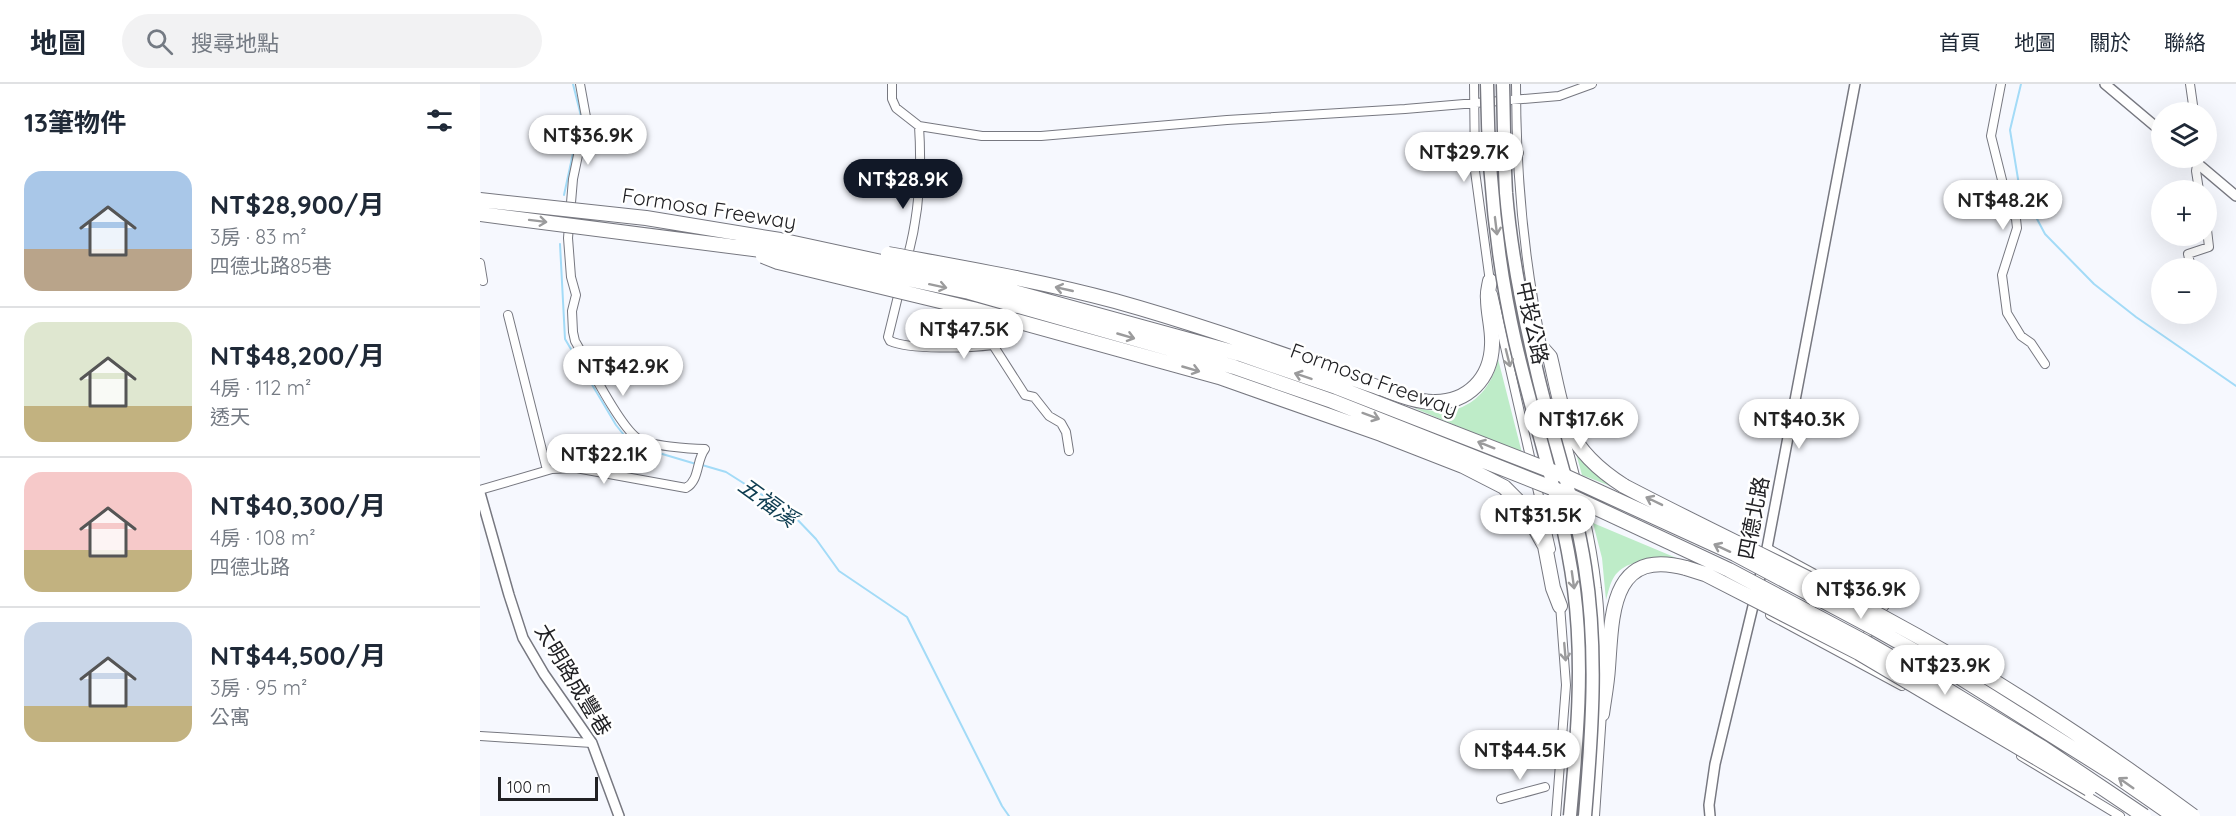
<!DOCTYPE html>
<html lang="zh-TW">
<meta charset="utf-8">
<style>
:root{--surface:#fff;--page:#f2f2f3;--text:#1f2937;--muted:#747a83;--line:#e0e1e3;--accent:#111827}
body{margin:0;font-family:Quicksand,"Noto Sans TC",sans-serif;background:var(--page);color:var(--text);height:100vh;display:flex;flex-direction:column;font-size:22px;white-space:nowrap}
*{box-sizing:border-box;margin:0}
p{font-size:20px;color:var(--muted)}
.icon{flex:none;width:33px;height:33px;fill:none;stroke:currentColor;stroke-width:2;stroke-linecap:round;stroke-linejoin:round}
.map{position:relative;flex:1;overflow:hidden}
.details{display:flex;flex-direction:column;background:var(--surface);width:480px}
.details>*{flex:none}
.tools{position:absolute;left:1671px;top:18px;display:grid;gap:12px}
.tools a{display:grid;place-items:center;width:66px;height:66px;border-radius:50%;background:var(--surface);box-shadow:0 6px 24px #0002;font-size:30px}
.scale{position:absolute;left:18px;bottom:15px;width:100px;box-sizing:border-box;padding-left:6px;border:3px solid #212124;border-top:0;font-size:16px;line-height:21px;white-space:nowrap;color:#212124;-webkit-text-stroke:4px #fff;paint-order:stroke}
.price{position:absolute;translate:-50% -51px;padding:0 14px;border-radius:21px;background:#fff;color:#222;font-size:20px;line-height:39px;filter:drop-shadow(0 2px 3px #0008)}
.price::after{content:'';position:absolute;left:50%;top:36px;width:18px;height:14px;margin-left:-9px;background:inherit;clip-path:polygon(0 0,100% 0,50% 100%)}
.price.current{background:var(--accent);color:#fff}
ul{padding:0;list-style:none}
li{display:flex;align-items:center;gap:18px;height:150px;padding:0 24px}
li+li{border-top:2px solid var(--line)}
li span{display:grid;place-items:center;flex:none;width:168px;height:120px;border-radius:18px;color:#555}
li>.icon{margin-inline-start:auto}
span .icon{width:72px;height:72px;fill:#fffc;stroke-width:1}
li b{font-size:26px}
h2{display:flex;justify-content:space-between;align-items:center;height:72px;padding:0 24px;font-size:26px}
header{display:flex;align-items:center;gap:36px;box-sizing:border-box;height:84px;padding:0 30px;background:var(--surface);border-bottom:2px solid var(--line)}
header strong{font-size:28px}
nav{display:flex;gap:33px;margin-inline-start:auto;font-size:21px}
.search{width:420px;height:54px;background:var(--page);display:flex;align-items:center;gap:15px;box-sizing:border-box;padding:0 21px;border-radius:33px;color:var(--muted);font-size:22px}
main{display:flex;flex:1;min-height:0}
.map>svg:first-child{display:block}
.green{fill:#beecc8}
.lines{fill:none;stroke-linecap:round;stroke-linejoin:round}
.stream{stroke:#a3dbf7;stroke-width:2}
.minor-casing{stroke:#777880;stroke-width:10}
.tertiary-casing{stroke:#777880;stroke-width:12}
.motorway-casing{stroke:#777880;stroke-width:16}
.minor{stroke:#fff;stroke-width:8}
.tertiary{stroke:#fff;stroke-width:9}
.motorway{stroke:#fff;stroke-width:14}
.primary-bridge-casing{stroke:#777880;stroke-width:15;stroke-linecap:butt}
.motorway-bridge-casing{stroke:#777880;stroke-width:16;stroke-linecap:butt}
.primary-bridge{stroke:#fff;stroke-width:12}
.motorway-bridge{stroke:#fff;stroke-width:14}
.oneway{stroke:#9b9b9c}
.labels{text-anchor:middle;stroke-width:5;stroke-linejoin:round;paint-order:stroke}
.street-label{font-size:21px;fill:#212124;stroke:#fff}
.water-label{font-size:22px;font-style:italic;fill:#0d3c50;stroke:#fff}
</style>
<header>
<strong>地圖</strong>
<div class="search"><svg class="icon" aria-label="search" viewBox="0 0 24 24"><circle cx="10" cy="10" r="6"/><path d="M15 15l6 6"/></svg>搜尋地點</div>
<nav><a>首頁</a><a>地圖</a><a>關於</a><a>聯絡</a></nav>
</header>
<main>
<section class="details">
<h2>13筆物件<svg class="icon" aria-label="filters" viewBox="0 0 24 24"><path d="M4 7h16M4 17h16"/><circle cx="9" cy="7" r="2"/><circle cx="15" cy="17" r="2"/></svg></h2>
<ul>
<li><span style="background:linear-gradient(#a9c7e8 65%,#b9a48a 0)"><svg class="icon" aria-label="home" viewBox="0 0 24 24"><path d="M3 11l9-7 9 7M6 9v11h12V9"/></svg></span><div><b>NT$28,900/月</b><p>3房 · 83 m²</p><p>四德北路85巷</p></div></li>
<li><span style="background:linear-gradient(#dfe7d0 70%,#c2b280 0)"><svg class="icon" aria-label="home" viewBox="0 0 24 24"><path d="M3 11l9-7 9 7M6 9v11h12V9"/></svg></span><div><b>NT$48,200/月</b><p>4房 · 112 m²</p><p>透天</p></div></li>
<li><span style="background:linear-gradient(#f6c9c9 65%,#c2b280 0)"><svg class="icon" aria-label="home" viewBox="0 0 24 24"><path d="M3 11l9-7 9 7M6 9v11h12V9"/></svg></span><div><b>NT$40,300/月</b><p>4房 · 108 m²</p><p>四德北路</p></div></li>
<li><span style="background:linear-gradient(#c9d6e8 70%,#c2b280 0)"><svg class="icon" aria-label="home" viewBox="0 0 24 24"><path d="M3 11l9-7 9 7M6 9v11h12V9"/></svg></span><div><b>NT$44,500/月</b><p>3房 · 95 m²</p><p>公寓</p></div></li>
</ul>
</section>
<div class="map">
<svg width="1756" height="732" viewBox="0 0 1756 732">
<rect width="100%" height="100%" fill="#f6f8fe"/>
<!-- green -->
<path class="green" d="M 1018,275 L 1042,369 L 934,324 C 945,325 957,329 968,327 C 995,323 1013,301 1018,275 Z
M 1094,362 L 1138,405 L 1102,391 Z
M 1113,439 L 1206,478 C 1184,477 1148,471 1134,493 C 1130,499 1128,509 1126,516 L 1122,474 Z"/>
<g class="lines">
<!-- stream -->
<path class="stream" d="M 1541,0 L 1530,46 L 1539,101 L 1565,150 L 1614,200 L 1656,233 L 1756,302
M 84,111 L 101,32 L 93,0
M 80,160 L 85,255 L 136,341 L 152,361 L 216,380
M 222,381 L 246,388 L 312,430 L 336,455 L 359,487 L 427,533 L 522,722 L 529,732"/>
<!-- minor casing -->
<g class="minor-casing">
<path id="minor" d="M 412,0 L 412,15 L 416,24 L 439,42 L 502,52 L 561,52 L 747,36 L 925,25 L 1079,12 L 1112,0
M 994,0 L 995,87 L 1010,198
M 1036,0 C 1036,88 1044,180 1063,266
M 1521,0 L 1511,52 L 1527,116 L 1536,135 L 1537,144 L 1522,191 L 1527,229 L 1541,252 L 1551,259 L 1565,280
M 1710,0 L 1714,28
M 995,69 C 1010,54 1023,59 1039,69
M 1718,74 L 1716,87 L 1719,106
M 427,175 C 439,132 442,87 439,42
M 0,179 L 3,197
M 1711,184 L 1708,170 L 1729,163 L 1726,137
M 420,204 L 408,253 L 410,257 C 430,266 489,264 513,261 L 545,311 L 554,313 L 569,332 L 581,339 L 586,348 L 589,367
M 1013,210 L 1071,465
M 28,231 L 67,386
M 1082,342 C 1096,395 1111,449 1117,504 C 1121,534 1121,565 1121,596
M 0,406 L 72,385 L 96,384 L 206,404 C 220,396 216,376 225,365 C 210,365 169,362 157,354 C 139,341 108,279 95,257 L 93,248 L 92,227 L 96,211 L 91,193 L 88,154 L 93,95 L 106,33 L 100,0
M 1287,464 L 1344,495
M 1290,531 L 1422,602
M 1383,559 L 1401,526 L 1408,518 L 1406,499
M 0,652 L 112,659
M 1541,672 L 1640,732
M 1021,715 L 1065,703
M 1076,732 L 1086,601 L 1080,521
M 1115,732 L 1122,629"/>
</g>
<!-- tertiary casing -->
<g class="tertiary-casing">
<path id="tertiary" d="M 1625,0 L 1682,48
M 1711,74 L 1756,112
M 0,409 L 29,511 L 43,554 L 64,590 L 112,659 L 139,732
M 1230,732 L 1229,721 L 1235,680 L 1287,464 L 1375,0"/>
</g>
<!-- motorway casing -->
<g class="motorway-casing">
<path id="motorway" d="M 1062,264 L 1070,273 C 1075,293 1081,328 1089,345 C 1100,369 1122,388 1144,402
M 900,304 C 917,310 935,318 953,318 C 988,319 1011,294 1012,261 C 1013,245 1008,231 1008,215 C 1007,209 1009,203 1010,197
M 1042,421 L 1065,462 L 1073,504 L 1080,522
M 1122,630 C 1124,615 1127,600 1128,584 C 1132,532 1130,463 1206,484"/>
</g>
<!-- minor -->
<use href="#minor" class="minor"/>
<!-- tertiary -->
<use href="#tertiary" class="tertiary"/>
<!-- motorway -->
<use href="#motorway" class="motorway"/>
<!-- primary-bridge casing -->
<g class="primary-bridge-casing">
<path id="primary-bridge" d="M 1007,0 C 1008,87 1016,173 1035,257 C 1054,340 1083,421 1094,505 C 1104,581 1097,656 1090,732
M 1023,0 C 1024,36 1024,73 1026,109 C 1031,170 1043,229 1057,288 C 1072,353 1095,417 1105,483 C 1118,566 1112,648 1105,732"/>
</g>
<!-- motorway-bridge casing -->
<g class="motorway-bridge-casing">
<path id="motorway-bridge" d="M 0,116 L 166,134 L 300,156 L 512,202 L 760,270 L 856,303 L 1087,393 L 1255,470 L 1394,544 L 1465,584 L 1632,689 L 1694,732
M 0,130 L 304,169 L 489,208 L 754,283 L 852,317 L 1082,408 L 1249,486 L 1385,558 L 1456,599 L 1563,664 L 1664,732
M 408,170 C 484,184 561,197 635,217 C 725,242 812,274 900,304
M 283,172 L 298,178 L 493,225 L 739,293 L 901,350 L 983,382 L 1024,403 L 1042,421
M 1144,402 C 1228,446 1315,486 1399,531 C 1509,590 1613,658 1713,732
M 1206,484 L 1225,490 L 1379,569 L 1609,705"/>
</g>
<!-- primary-bridge -->
<use href="#primary-bridge" class="primary-bridge"/>
<!-- motorway-bridge -->
<use href="#motorway-bridge" class="motorway-bridge"/>
</g>
<!-- one-way arrows -->
<defs><path id="oneway-shaft" d="M-6 0H5M1.5-3L5.5 0L1.5 3" fill="none" stroke-width="1.6" stroke-linecap="round" stroke-linejoin="round" transform="scale(1.5)"/></defs>
<g class="oneway">
<use href="#oneway-shaft" transform="translate(58 137) rotate(7)"/>
<use href="#oneway-shaft" transform="translate(1016 142) rotate(83)"/>
<use href="#oneway-shaft" transform="translate(458 202) rotate(12)"/>
<use href="#oneway-shaft" transform="translate(584 205) rotate(-167)"/>
<use href="#oneway-shaft" transform="translate(646 252) rotate(16)"/>
<use href="#oneway-shaft" transform="translate(1028 274) rotate(76)"/>
<use href="#oneway-shaft" transform="translate(711 285) rotate(16)"/>
<use href="#oneway-shaft" transform="translate(823 292) rotate(-161)"/>
<use href="#oneway-shaft" transform="translate(891 332) rotate(20)"/>
<use href="#oneway-shaft" transform="translate(1006 361) rotate(-158)"/>
<use href="#oneway-shaft" transform="translate(1174 417) rotate(-154)"/>
<use href="#oneway-shaft" transform="translate(1242 464) rotate(-155)"/>
<use href="#oneway-shaft" transform="translate(1093 496) rotate(82)"/>
<use href="#oneway-shaft" transform="translate(1085 568) rotate(85)"/>
<use href="#oneway-shaft" transform="translate(1646 699) rotate(-145)"/>
</g>
<g class="labels">
<!-- street labels -->
<g class="street-label">
<text transform="translate(229 125) rotate(9)" y="7">Formosa Freeway</text>
<text transform="translate(1052 239) rotate(78)" y="7">中投公路</text>
<text transform="translate(894 296) rotate(20)" y="7">Formosa Freeway</text>
<text transform="translate(1274 434) rotate(-79)" y="7">四德北路</text>
<text transform="translate(93 596) rotate(59)" y="7">太明路成豐巷</text>
</g>
<!-- water labels -->
<g class="water-label">
<text transform="translate(288 418) rotate(36)" y="8">五福溪</text>
</g>
</g>
</svg>
<div class="tools">
<a><svg class="icon" aria-label="layers" viewBox="0 0 24 24"><path d="M12 4l9 5-9 5-9-5zM3 14l9 5 9-5"/></svg></a>
<a>+</a>
<a>−</a>
</div>
<div class="scale">100 m</div>
<b class="price" style="left:108px;top:82px">NT$36.9K</b>
<b class="price" style="left:984px;top:99px">NT$29.7K</b>
<b class="price current" style="left:423px;top:126px">NT$28.9K</b>
<b class="price" style="left:1523px;top:147px">NT$48.2K</b>
<b class="price" style="left:484px;top:276px">NT$47.5K</b>
<b class="price" style="left:143px;top:313px">NT$42.9K</b>
<b class="price" style="left:1101px;top:366px">NT$17.6K</b>
<b class="price" style="left:1319px;top:366px">NT$40.3K</b>
<b class="price" style="left:124px;top:401px">NT$22.1K</b>
<b class="price" style="left:1058px;top:462px">NT$31.5K</b>
<b class="price" style="left:1381px;top:536px">NT$36.9K</b>
<b class="price" style="left:1465px;top:612px">NT$23.9K</b>
<b class="price" style="left:1040px;top:697px">NT$44.5K</b>
</div>
</main>
